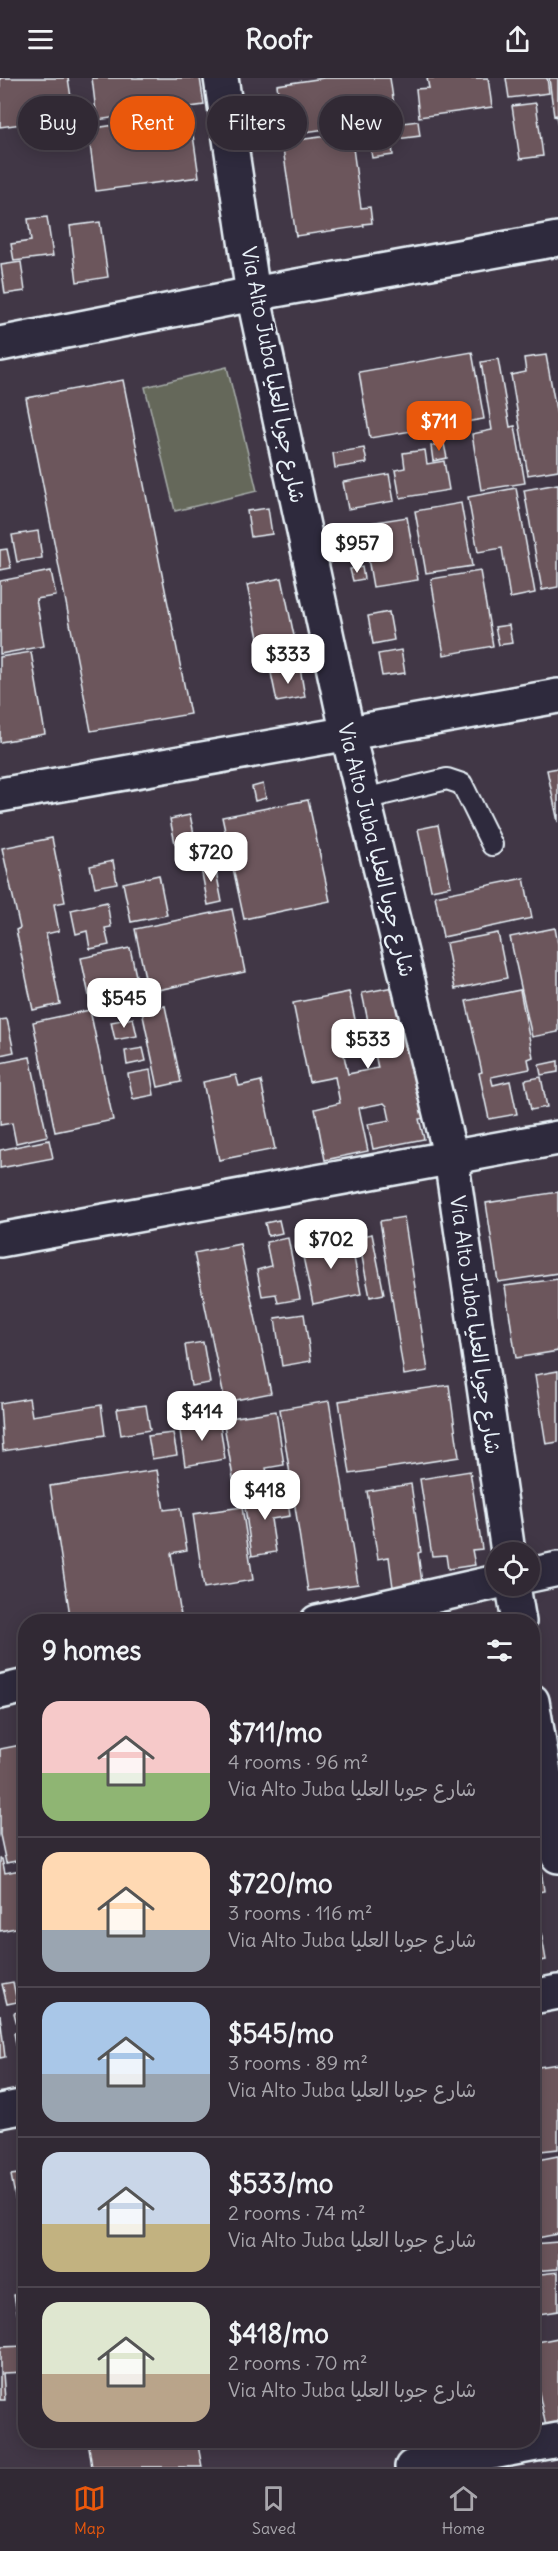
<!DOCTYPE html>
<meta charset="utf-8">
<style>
:root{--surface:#312934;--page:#3d3540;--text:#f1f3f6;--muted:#a8a6ac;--line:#4c454f;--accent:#ea580c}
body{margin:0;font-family:Delius,"Playpen Sans Arabic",sans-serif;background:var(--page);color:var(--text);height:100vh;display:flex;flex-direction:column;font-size:22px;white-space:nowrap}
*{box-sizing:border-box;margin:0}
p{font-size:20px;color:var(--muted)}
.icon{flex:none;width:33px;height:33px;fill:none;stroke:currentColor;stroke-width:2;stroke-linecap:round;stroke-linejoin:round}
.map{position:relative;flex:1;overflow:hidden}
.side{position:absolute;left:18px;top:1536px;width:522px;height:834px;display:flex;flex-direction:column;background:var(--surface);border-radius:24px;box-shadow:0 3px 15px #0003,0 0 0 2px var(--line)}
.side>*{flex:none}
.guide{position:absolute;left:18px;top:18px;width:522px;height:54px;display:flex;gap:12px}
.tools{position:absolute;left:486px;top:1464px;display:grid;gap:12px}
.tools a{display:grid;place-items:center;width:54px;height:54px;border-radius:50%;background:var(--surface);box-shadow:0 3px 15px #0003,0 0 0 2px var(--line);font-size:30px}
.price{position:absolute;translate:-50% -51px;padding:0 14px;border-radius:12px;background:#fff;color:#222;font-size:20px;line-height:39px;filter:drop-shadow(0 2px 3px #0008)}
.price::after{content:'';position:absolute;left:50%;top:36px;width:18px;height:14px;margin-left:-9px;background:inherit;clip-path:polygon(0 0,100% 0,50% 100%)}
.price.active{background:var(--accent);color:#fff}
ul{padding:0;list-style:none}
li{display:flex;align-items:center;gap:18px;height:150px;padding:0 24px}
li+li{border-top:2px solid var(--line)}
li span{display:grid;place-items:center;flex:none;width:168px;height:120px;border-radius:18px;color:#555}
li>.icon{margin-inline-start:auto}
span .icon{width:72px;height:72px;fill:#fffc;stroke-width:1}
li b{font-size:26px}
h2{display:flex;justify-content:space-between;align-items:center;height:72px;padding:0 24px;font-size:26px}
.chip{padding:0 21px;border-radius:27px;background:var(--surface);box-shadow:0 3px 15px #0003,0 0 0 2px var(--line);font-size:21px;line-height:54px}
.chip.active{background:var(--accent);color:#fff}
header{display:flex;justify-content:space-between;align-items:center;height:78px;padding:0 24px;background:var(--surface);font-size:27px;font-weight:700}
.menu{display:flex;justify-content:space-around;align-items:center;height:84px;border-top:2px solid var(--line);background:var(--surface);font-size:16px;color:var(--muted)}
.menu a{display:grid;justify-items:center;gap:3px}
.menu .active{color:var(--accent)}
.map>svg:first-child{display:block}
.green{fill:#65685a;stroke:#a6aca9;stroke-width:1.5}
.building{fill:#6c565c;stroke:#e8f1f8;stroke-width:1.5}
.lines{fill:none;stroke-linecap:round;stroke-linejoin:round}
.lane-casing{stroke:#e8f1f8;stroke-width:24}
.street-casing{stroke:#e8f1f8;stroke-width:38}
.secondary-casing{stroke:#e8f1f8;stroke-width:38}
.lane{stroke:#2f2a3d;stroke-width:20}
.street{stroke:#2f2a3d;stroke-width:33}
.secondary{stroke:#2f2a3d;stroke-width:33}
.labels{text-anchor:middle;stroke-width:5;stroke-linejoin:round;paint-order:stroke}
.street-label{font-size:21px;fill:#e8f1f8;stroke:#2f2a3d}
</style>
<header><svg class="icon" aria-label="menu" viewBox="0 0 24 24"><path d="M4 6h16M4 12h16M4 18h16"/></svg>Roofr<svg class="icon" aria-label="share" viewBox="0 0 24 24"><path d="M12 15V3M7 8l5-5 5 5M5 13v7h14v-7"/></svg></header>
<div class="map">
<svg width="558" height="2389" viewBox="0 0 558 2389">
<rect width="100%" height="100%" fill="#413746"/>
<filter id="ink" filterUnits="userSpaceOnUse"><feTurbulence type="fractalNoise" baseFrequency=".0167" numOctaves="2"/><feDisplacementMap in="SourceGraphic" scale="12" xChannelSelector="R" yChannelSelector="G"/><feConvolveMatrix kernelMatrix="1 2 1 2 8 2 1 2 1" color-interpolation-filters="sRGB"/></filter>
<g filter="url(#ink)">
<!-- green -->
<path class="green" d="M 227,289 L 257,413 L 175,433 L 145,309 Z"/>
<!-- building -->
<path class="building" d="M 0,0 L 68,0 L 74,39 L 0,49 Z
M 92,0 L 200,0 L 204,27 L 97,42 Z
M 324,0 L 390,0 L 396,41 L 284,57 L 277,7 Z
M 427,0 L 488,0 L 492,29 L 419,39 L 416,11 L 429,10 Z
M 506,0 L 547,0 L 549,15 L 509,20 Z
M 549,0 L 558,0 L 558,49 L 556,37 L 554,38 Z
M 536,25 L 543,78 L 520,81 L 512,28 Z
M 190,36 L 199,99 L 96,113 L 88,51 Z
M 418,43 L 420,58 L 397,61 L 395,46 Z
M 390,48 L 393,77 L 372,80 L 368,51 Z
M 351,55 L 361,130 L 370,129 L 372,145 L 363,146 L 364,148 L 296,158 L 282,64 Z
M 47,139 L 53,178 L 14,183 L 11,166 L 31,163 L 28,141 Z
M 100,144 L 108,199 L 77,204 L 70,148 Z
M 21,184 L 25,213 L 5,216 L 1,187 Z
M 472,274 L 484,341 L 370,360 L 359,294 Z
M 546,277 L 558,343 L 558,392 L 528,397 L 511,297 L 526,294 L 524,280 Z
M 498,281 L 510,349 L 515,348 L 525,405 L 481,412 L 472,356 L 492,352 L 481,284 Z
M 123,302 L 190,636 L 91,653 L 26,320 Z
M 444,366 L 447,380 L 433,383 L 431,368 Z
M 364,370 L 367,385 L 335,390 L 333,375 Z
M 425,372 L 427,386 L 444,383 L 449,412 L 400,420 L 395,392 L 405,390 L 403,375 Z
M 389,396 L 394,423 L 348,431 L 343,404 Z
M 558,406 L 558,509 L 542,512 L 524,412 Z
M 516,410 L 535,515 L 510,520 L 502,470 L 478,474 L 468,419 Z
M 461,425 L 472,488 L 426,495 L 415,433 Z
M 268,430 L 272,456 L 251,459 L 247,433 Z
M 407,439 L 418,502 L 373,509 L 362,446 Z
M 38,453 L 42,480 L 17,484 L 12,457 Z
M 7,471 L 11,490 L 0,492 L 0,472 Z
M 362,489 L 364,501 L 353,503 L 350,491 Z
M 51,493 L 56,518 L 36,521 L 44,568 L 0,576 L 0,503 Z
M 480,493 L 493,568 L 444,577 L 431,501 Z
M 282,500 L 299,582 L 264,589 L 247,507 Z
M 389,534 L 394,562 L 373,566 L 368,538 Z
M 509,547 L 512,565 L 499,567 L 495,549 Z
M 401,572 L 405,595 L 382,598 L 378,576 Z
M 31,574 L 45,656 L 0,664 L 0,579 Z
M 300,590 L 305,619 L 277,624 L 271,595 Z
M 558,690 L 558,744 L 547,692 Z
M 263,706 L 266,720 L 255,723 L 252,709 Z
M 308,722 L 330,823 L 244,841 L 222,739 Z
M 190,737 L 195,761 L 175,765 L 170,741 Z
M 438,747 L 451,808 L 431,812 L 418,751 Z
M 52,760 L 65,824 L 54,826 L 59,853 L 46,856 L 60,926 L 33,932 L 16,852 L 20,850 L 2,770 Z
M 113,783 L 117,805 L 95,809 L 90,788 Z
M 214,783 L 222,824 L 208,827 L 200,785 Z
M 159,797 L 167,837 L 131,844 L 123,805 Z
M 524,800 L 532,840 L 443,859 L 435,818 Z
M 107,824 L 111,849 L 105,850 L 109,867 L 90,871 L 87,853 L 76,856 L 71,832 Z
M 232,831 L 245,894 L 148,914 L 135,851 Z
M 555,850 L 558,866 L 558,954 L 532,959 L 510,859 Z
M 498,855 L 507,900 L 455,911 L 446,865 Z
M 130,870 L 139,912 L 90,922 L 81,880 Z
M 409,906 L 436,1038 L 419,1041 L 424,1061 L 373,1071 L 368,1046 L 390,1042 L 387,1028 L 384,1025 L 359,1030 L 368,1073 L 325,1082 L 315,1031 L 340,1025 L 335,999 L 309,1004 L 293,925 L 349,914 L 356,946 L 338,950 L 348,996 L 378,990 L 362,915 Z
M 520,912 L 533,979 L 528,981 L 530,991 L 491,999 L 493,1007 L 510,1003 L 517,1036 L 489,1041 L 479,995 L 482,994 L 466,923 Z
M 165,928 L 181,1004 L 158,1009 L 142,933 Z
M 90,932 L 113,1042 L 55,1054 L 33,944 Z
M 133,940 L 137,958 L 115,962 L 111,944 Z
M 7,941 L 14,974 L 0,977 L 0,942 Z
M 143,970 L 146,983 L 127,987 L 125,973 Z
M 30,979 L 47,1058 L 16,1065 L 12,1045 L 0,1047 L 0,985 Z
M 558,983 L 558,994 L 541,997 L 539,987 Z
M 150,992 L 154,1017 L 133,1021 L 128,996 Z
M 236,997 L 239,1008 L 261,1003 L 275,1071 L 219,1082 L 203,1004 Z
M 541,999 L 547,1029 L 531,1032 L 525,1002 Z
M 49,1062 L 53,1080 L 0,1090 L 0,1072 Z
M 558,1114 L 558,1195 L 498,1204 L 486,1125 Z
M 404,1139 L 428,1293 L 404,1297 L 380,1143 Z
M 279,1142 L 282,1155 L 268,1158 L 265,1145 Z
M 372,1156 L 384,1216 L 370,1219 L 358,1159 Z
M 350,1159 L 361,1216 L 313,1226 L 301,1169 Z
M 288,1160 L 300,1221 L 278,1225 L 276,1216 L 262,1218 L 257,1192 L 271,1188 L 266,1164 Z
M 240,1166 L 271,1315 L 225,1324 L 194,1175 Z
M 558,1201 L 558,1273 L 516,1280 L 505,1208 Z
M 304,1236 L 311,1283 L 282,1288 L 275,1240 Z
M 203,1264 L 210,1305 L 191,1308 L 185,1267 Z
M 558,1293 L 558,1364 L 546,1366 L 535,1297 Z
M 449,1307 L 459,1379 L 350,1396 L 339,1323 Z
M 29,1320 L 32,1338 L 101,1327 L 105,1357 L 3,1373 L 0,1325 Z
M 329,1323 L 358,1506 L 308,1513 L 280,1331 Z
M 146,1327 L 150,1352 L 121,1357 L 117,1331 Z
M 276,1333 L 284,1387 L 266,1390 L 270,1411 L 236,1417 L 223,1341 Z
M 219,1340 L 225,1381 L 185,1388 L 179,1346 Z
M 173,1355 L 177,1377 L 152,1381 L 148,1358 Z
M 157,1392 L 164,1432 L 180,1430 L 187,1472 L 171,1475 L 182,1544 L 71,1544 L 50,1408 Z
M 470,1393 L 482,1471 L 472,1472 L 475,1487 L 448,1491 L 446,1477 L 432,1478 L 420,1401 Z
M 411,1406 L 421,1474 L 418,1475 L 422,1505 L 393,1509 L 389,1479 L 378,1481 L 367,1413 Z
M 287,1416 L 290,1438 L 271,1441 L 276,1474 L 252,1478 L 244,1422 Z
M 242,1429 L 253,1502 L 204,1510 L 193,1436 Z
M 26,1666 L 26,1781 L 6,1785 L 0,1757 L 0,1671 Z
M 536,1756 L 544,1813 L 532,1815 L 532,1757 Z
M 0,1781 L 2,1781 L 5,1795 L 26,1791 L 26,1848 L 0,1853 Z
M 535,1818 L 546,1882 L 532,1884 L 532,1819 Z
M 13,1904 L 17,1924 L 7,1926 L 2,1906 Z
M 26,1932 L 26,1990 L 21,1991 L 14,1955 L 19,1954 L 14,1935 Z
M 0,1937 L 5,1979 L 0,1980 Z
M 558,1986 L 558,2071 L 532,2074 L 532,1990 Z
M 558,2078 L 558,2156 L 532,2161 L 532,2083 Z
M 26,2095 L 26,2176 L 11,2097 Z
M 558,2164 L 558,2191 L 532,2193 L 532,2166 Z
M 558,2194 L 558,2233 L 532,2237 L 532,2197 Z
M 26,2215 L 26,2264 L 23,2265 L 14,2217 Z
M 558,2260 L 558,2346 L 546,2349 L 532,2280 L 532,2265 Z
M 26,2268 L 26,2294 L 3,2295 L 5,2322 L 0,2322 L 0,2269 Z
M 88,2362 L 133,2362 L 134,2369 L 170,2362 L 197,2362 L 202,2389 L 92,2389 Z
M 389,2362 L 412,2362 L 413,2364 L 390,2369 Z"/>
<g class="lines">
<!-- lane casing -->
<g class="lane-casing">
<path id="lane" d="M 364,721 L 447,701 L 462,706 L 492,767"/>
</g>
<!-- street casing -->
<g class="street-casing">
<path id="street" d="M 0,266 L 253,216 L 558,161
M 0,717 L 558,618
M 0,1162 L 558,1060
M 530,1497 L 558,1491
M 317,1544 L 496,1504
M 0,1614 L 26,1608
M 532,1919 L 558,1914
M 0,2033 L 26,2028
M 412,2389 L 558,2362"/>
</g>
<!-- secondary casing -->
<g class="secondary-casing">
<path id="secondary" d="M 221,0 L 253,216 L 348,657 L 451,1080 L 508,1474
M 513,1508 L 519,1544
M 532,1623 L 558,1778"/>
</g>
<!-- lane -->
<use href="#lane" class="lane"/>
<!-- street -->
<use href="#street" class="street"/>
<!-- secondary -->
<use href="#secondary" class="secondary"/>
</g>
</g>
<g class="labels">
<!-- street labels -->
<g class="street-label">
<text transform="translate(273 297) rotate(79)" y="7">Via Alto Juba شارع جوبا العليا</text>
<text transform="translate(376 772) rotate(76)" y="7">Via Alto Juba شارع جوبا العليا</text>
<text transform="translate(475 1247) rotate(82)" y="7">Via Alto Juba شارع جوبا العليا</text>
</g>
</g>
</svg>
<div class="tools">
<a><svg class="icon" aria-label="locate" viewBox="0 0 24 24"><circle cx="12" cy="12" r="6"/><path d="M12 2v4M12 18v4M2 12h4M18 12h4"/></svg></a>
</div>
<b class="price active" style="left:439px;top:374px">$711</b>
<b class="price" style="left:357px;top:496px">$957</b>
<b class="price" style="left:288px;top:607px">$333</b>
<b class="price" style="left:211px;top:805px">$720</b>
<b class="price" style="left:124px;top:951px">$545</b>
<b class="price" style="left:368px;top:992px">$533</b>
<b class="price" style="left:331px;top:1192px">$702</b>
<b class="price" style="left:202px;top:1364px">$414</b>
<b class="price" style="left:265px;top:1443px">$418</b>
<div class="guide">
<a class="chip">Buy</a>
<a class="chip active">Rent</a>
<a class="chip">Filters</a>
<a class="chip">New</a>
</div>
<section class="side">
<h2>9 homes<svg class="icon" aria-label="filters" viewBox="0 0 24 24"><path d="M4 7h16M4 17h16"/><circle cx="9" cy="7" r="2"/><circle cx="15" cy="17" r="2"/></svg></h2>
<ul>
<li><span style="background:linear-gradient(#f6c9c9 60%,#8fb573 0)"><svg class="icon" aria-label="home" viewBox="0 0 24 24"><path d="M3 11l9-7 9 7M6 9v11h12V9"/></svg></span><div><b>$711/mo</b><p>4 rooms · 96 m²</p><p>Via Alto Juba شارع جوبا العليا</p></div></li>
<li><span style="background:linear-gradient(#ffd9b3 65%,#9aa5b1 0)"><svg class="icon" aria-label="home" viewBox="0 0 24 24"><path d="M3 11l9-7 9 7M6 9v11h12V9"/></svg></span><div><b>$720/mo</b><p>3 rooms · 116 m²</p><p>Via Alto Juba شارع جوبا العليا</p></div></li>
<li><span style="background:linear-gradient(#a9c7e8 60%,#9aa5b1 0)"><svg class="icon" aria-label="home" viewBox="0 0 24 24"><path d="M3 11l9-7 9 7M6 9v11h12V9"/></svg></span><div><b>$545/mo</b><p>3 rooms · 89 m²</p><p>Via Alto Juba شارع جوبا العليا</p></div></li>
<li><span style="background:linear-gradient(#c9d6e8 60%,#c2b280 0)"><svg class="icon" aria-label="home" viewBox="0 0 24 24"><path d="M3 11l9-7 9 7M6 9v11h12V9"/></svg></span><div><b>$533/mo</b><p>2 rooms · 74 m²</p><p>Via Alto Juba شارع جوبا العليا</p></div></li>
<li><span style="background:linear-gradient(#dfe7d0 60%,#b9a48a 0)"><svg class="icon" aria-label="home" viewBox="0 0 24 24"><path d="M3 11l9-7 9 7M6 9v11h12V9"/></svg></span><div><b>$418/mo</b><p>2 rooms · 70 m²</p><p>Via Alto Juba شارع جوبا العليا</p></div></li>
</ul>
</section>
</div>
<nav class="menu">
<a class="active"><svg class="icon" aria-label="map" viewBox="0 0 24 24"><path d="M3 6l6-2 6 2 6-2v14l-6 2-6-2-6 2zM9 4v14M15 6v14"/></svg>Map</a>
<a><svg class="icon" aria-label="saved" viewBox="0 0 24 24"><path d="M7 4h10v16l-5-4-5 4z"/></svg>Saved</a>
<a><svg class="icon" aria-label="home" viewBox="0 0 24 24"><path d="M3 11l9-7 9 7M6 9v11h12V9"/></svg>Home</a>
</nav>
